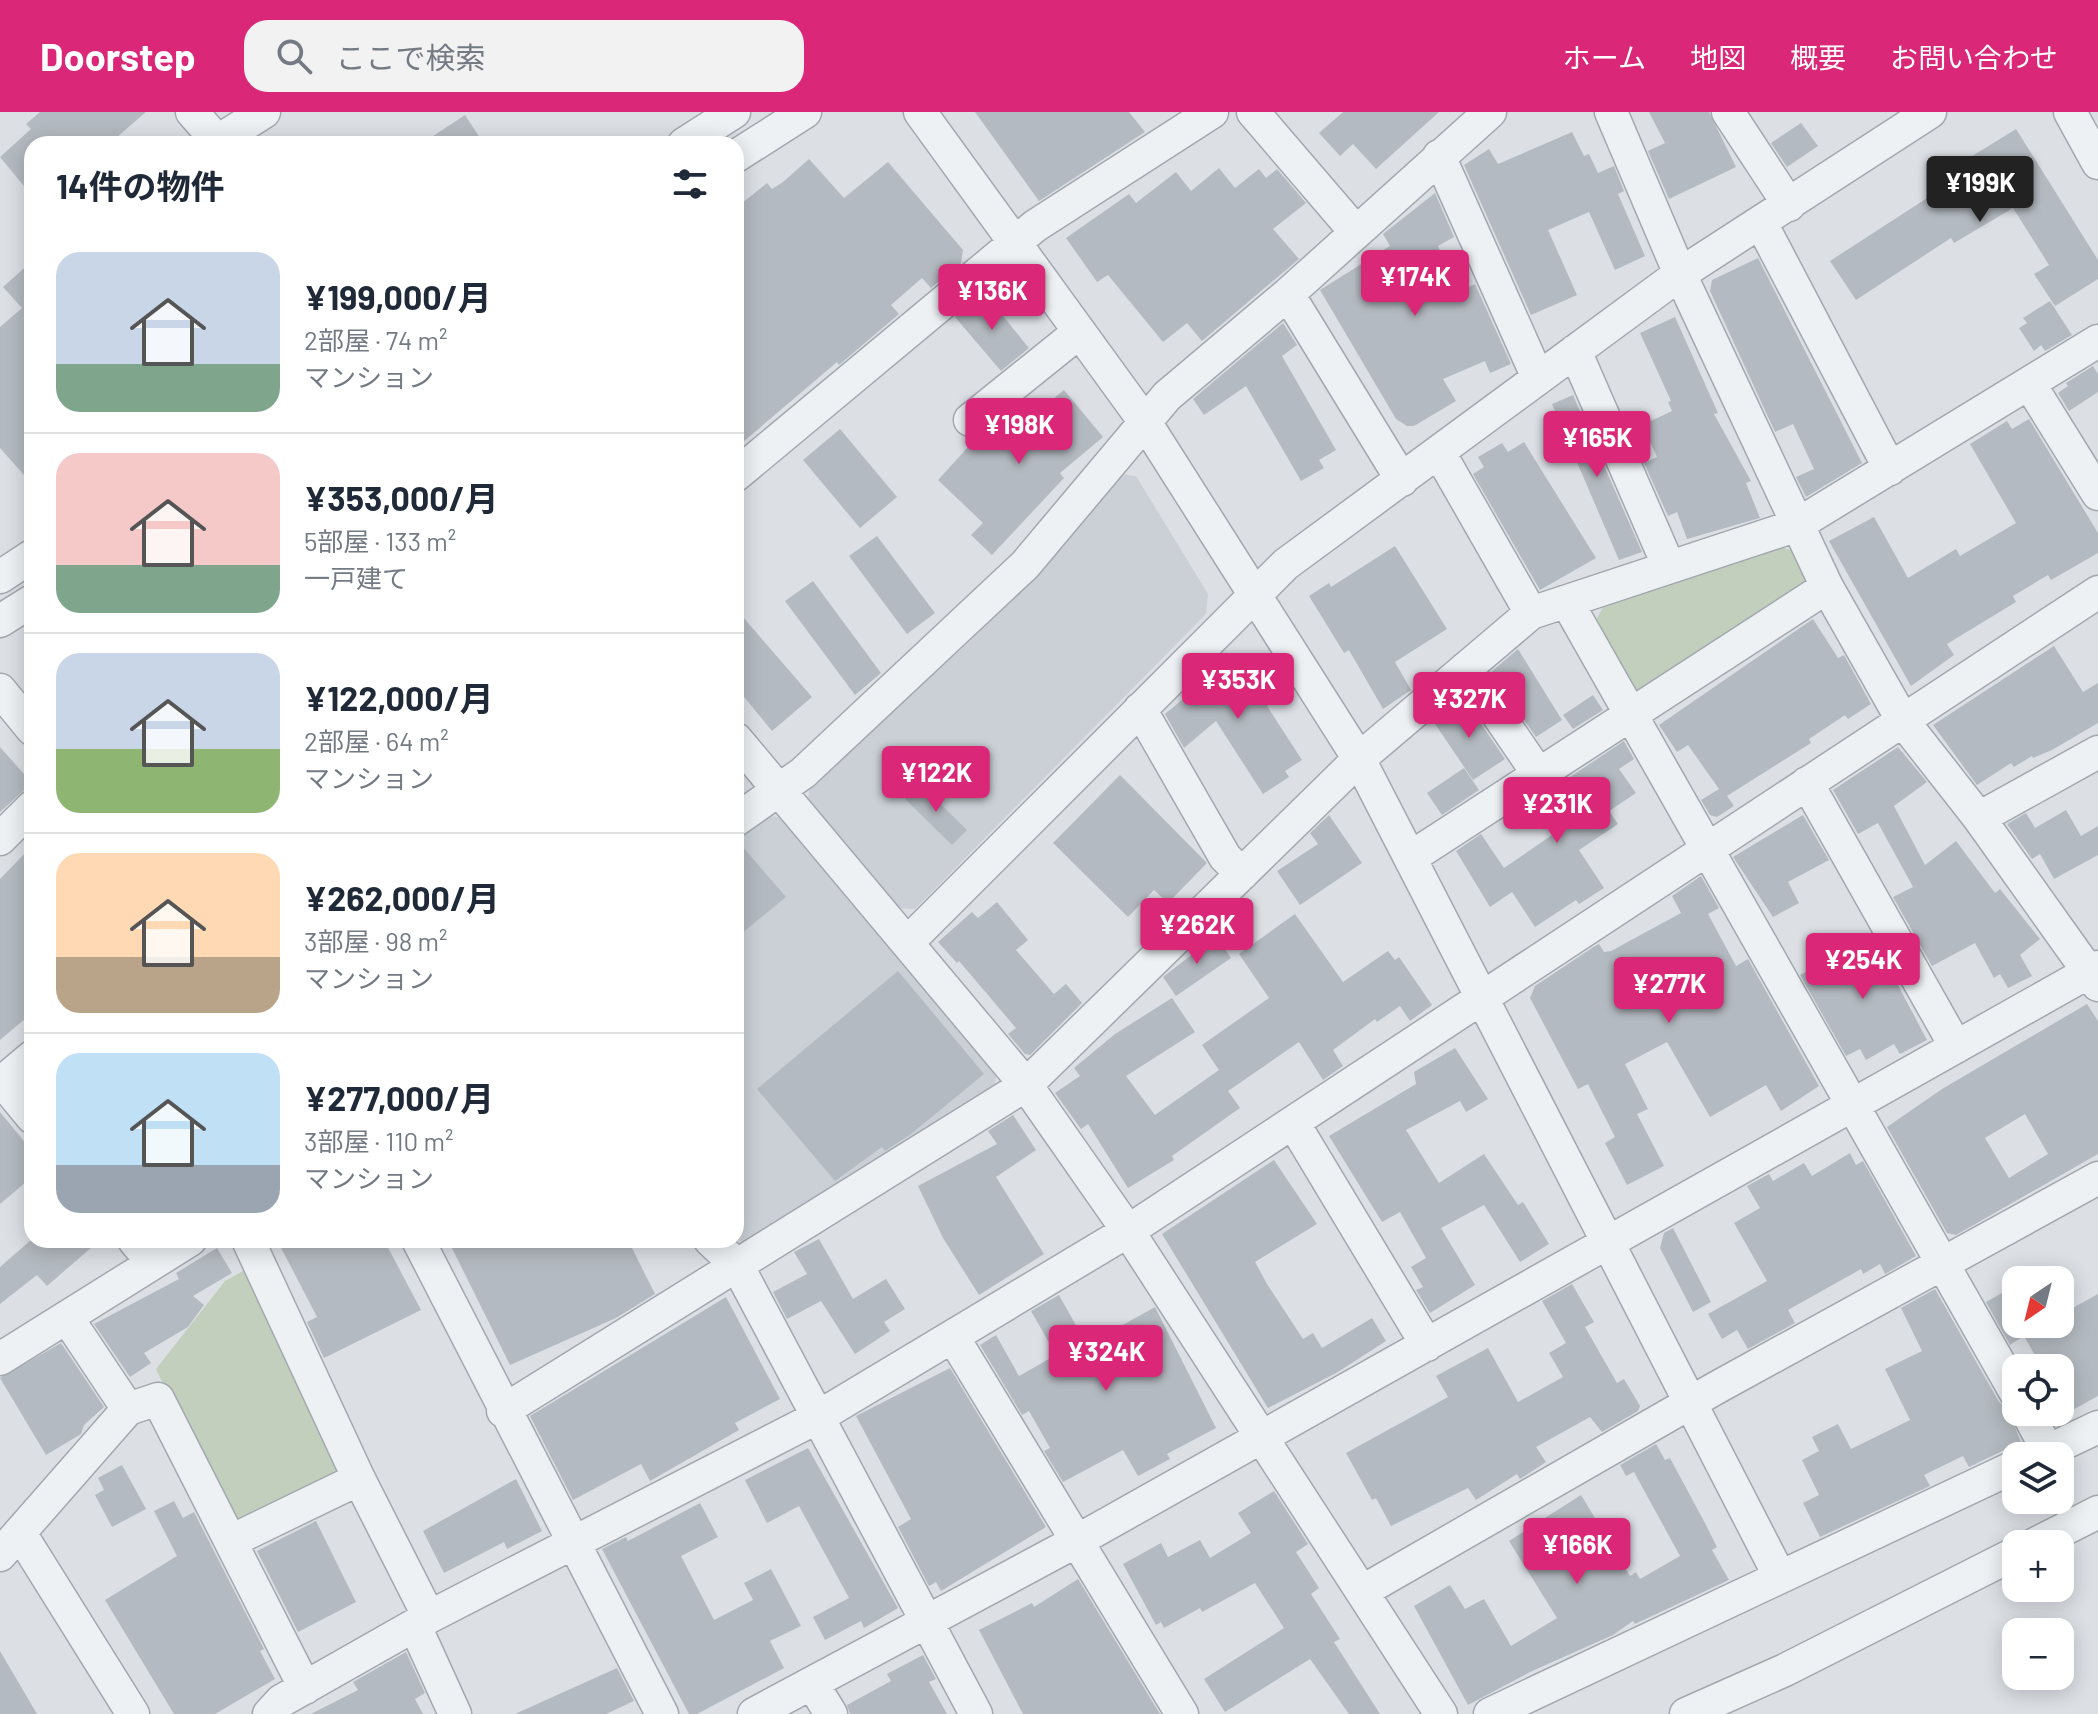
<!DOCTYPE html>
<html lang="ja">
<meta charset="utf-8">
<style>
:root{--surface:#fff;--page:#f2f2f3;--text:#1f2937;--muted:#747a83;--line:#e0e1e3;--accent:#db2777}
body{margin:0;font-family:Barlow,"Noto Sans JP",sans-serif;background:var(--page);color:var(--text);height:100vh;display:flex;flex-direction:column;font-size:30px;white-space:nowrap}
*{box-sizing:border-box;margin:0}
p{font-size:26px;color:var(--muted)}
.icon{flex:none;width:44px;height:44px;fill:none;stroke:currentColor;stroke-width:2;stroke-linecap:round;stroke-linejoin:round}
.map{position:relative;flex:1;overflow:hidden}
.panel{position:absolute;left:24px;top:24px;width:720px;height:1112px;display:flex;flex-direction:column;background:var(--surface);border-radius:24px;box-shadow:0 4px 20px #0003}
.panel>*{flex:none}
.needle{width:52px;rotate:215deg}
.tools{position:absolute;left:2002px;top:1154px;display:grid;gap:16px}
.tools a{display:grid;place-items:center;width:72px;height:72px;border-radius:16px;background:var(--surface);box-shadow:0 4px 20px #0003;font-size:40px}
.price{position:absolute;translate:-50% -68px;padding:0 18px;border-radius:8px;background:var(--accent);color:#fff;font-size:26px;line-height:52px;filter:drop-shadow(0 2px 4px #0008)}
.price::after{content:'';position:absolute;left:50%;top:48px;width:24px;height:18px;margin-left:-12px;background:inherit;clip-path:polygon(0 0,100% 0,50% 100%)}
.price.selected{background:#222;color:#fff}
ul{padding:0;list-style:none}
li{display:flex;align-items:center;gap:24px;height:200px;padding:0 32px}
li+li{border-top:2px solid var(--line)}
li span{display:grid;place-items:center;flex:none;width:224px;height:160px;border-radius:24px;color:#555}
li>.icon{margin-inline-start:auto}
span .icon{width:96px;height:96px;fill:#fffc;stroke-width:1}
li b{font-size:34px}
h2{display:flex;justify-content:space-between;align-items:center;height:96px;padding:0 32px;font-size:34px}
header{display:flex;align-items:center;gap:48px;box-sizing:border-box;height:112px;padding:0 40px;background:var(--accent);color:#fff}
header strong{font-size:38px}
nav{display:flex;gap:44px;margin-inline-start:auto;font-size:28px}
.search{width:560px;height:72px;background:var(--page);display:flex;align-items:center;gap:20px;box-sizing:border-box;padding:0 28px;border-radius:24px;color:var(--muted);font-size:30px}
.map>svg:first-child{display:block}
.built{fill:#cad0d6}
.green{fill:#c3cfbd}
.building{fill:#b4bac1;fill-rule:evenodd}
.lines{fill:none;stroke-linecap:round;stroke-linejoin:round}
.minor-casing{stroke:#a2a8ae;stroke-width:35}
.minor{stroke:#eef1f4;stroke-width:32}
</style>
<header>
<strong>Doorstep</strong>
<div class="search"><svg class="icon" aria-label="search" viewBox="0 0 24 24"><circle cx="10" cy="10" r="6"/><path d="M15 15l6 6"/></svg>ここで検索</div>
<nav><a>ホーム</a><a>地図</a><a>概要</a><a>お問い合わせ</a></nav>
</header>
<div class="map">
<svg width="2098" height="1602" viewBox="0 0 2098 1602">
<rect width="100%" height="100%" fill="#dce0e5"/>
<!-- built -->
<path class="built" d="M 1120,362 L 1136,364 L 1208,482 L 1206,502 L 915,797 L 898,796 L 808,688 L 810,672 L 967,532 L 1042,456 Z
M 764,704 L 780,705 L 996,964 L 994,980 L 752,1131 L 735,1128 L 736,727 Z"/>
<!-- green -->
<path class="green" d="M 1782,435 L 1796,440 L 1811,464 L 1807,478 L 1647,583 L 1635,580 L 1594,512 L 1604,493 Z
M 250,1155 L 340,1363 L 239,1410 L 227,1404 L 156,1257 L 225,1169 Z"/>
<!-- building -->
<path class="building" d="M 40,0 L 146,0 L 109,32 L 32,32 L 32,84 L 0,45 L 31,17 L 26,12 Z
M 975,0 L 1129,0 L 1145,20 L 1039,89 Z
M 1343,0 L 1439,0 L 1376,57 L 1353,32 L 1340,44 L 1319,21 Z
M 1649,0 L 1709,0 L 1736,55 L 1669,87 L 1648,39 L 1665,31 Z
M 465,3 L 484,32 L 421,32 Z
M 1801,11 L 1818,34 L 1787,55 L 1771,31 Z
M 2016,17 L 2098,148 L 2098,167 L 2055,194 L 2034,162 L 2049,153 L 2013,96 L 1954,131 L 1951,126 L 1856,188 L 1830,149 L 1975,55 L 1969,46 Z
M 1572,20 L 1584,44 L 1589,42 L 1598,61 L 1614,54 L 1624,79 L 1618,82 L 1645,144 L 1615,158 L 1589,100 L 1548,118 L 1577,183 L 1531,203 L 1464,53 L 1489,37 L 1498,52 Z
M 809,47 L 844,86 L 888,50 L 963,138 L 961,151 L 931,176 L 922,166 L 891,193 L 899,202 L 839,253 L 837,250 L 736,336 L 736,96 L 767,71 L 772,77 L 783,70 Z
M 1219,56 L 1235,76 L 1259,57 L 1266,66 L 1277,57 L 1306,91 L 1273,117 L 1299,147 L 1202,229 L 1187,211 L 1163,230 L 1108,163 L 1097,170 L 1066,126 L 1129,82 L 1136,91 L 1176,60 L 1191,79 Z
M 1435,81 L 1454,125 L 1438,134 L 1458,180 L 1475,172 L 1511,252 L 1490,261 L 1485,249 L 1443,267 L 1456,289 L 1414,314 L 1407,314 L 1396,307 L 1320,178 L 1390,134 L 1383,122 Z
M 1758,146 L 1862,351 L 1806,385 L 1796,365 L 1814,357 L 1793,312 L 1775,320 L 1710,179 L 1712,168 Z
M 32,149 L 32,372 L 0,336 L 0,215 L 22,196 L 3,175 Z
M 984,181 L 1029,236 L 1001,259 L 955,205 Z
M 2050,189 L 2072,223 L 2045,239 L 2041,233 L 2034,239 L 2019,216 L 2027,211 L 2023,206 Z
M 1675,205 L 1718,301 L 1714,302 L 1751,369 L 1746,371 L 1760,406 L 1687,427 L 1677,400 L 1668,404 L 1644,351 L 1657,345 L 1642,313 L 1672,299 L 1668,290 L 1671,289 L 1640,221 Z
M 1283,211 L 1297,233 L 1282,244 L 1336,338 L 1319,348 L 1324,356 L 1301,369 L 1246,274 L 1204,303 L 1193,287 Z
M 2093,254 L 2098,262 L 2098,280 L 2069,299 L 2058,281 L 2068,274 L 2066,271 Z
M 1064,278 L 1103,325 L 1060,361 L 1064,366 L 992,443 L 971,423 L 983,411 L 938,368 L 978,324 L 995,312 L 1002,319 L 1037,289 L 1042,296 Z
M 1573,283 L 1642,440 L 1619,448 L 1552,292 Z
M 2029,307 L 2098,421 L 2098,441 L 2051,468 L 2048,463 L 2013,484 L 2016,490 L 1947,532 L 1954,543 L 1911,574 L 1829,429 L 1874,405 L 1908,466 L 1956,437 L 1960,444 L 2016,411 L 1970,332 L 2007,309 L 2012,317 Z
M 840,317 L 897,385 L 860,416 L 803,348 Z
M 1524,330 L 1596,446 L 1540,478 L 1473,362 L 1484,355 L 1478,345 L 1502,331 L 1508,340 Z
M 877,424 L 935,501 L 907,522 L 849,444 Z
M 1395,434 L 1447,517 L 1395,550 L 1411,578 L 1383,597 L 1349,538 L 1344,541 L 1309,484 L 1329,471 L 1331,475 Z
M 813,469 L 881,561 L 855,583 L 785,489 Z
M 736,497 L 812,585 L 772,619 L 736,575 Z
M 1813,507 L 1838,546 L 1844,543 L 1871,592 L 1848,607 L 1845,603 L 1809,627 L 1811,631 L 1727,684 L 1734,694 L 1717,705 L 1710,703 L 1701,688 L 1719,677 L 1688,633 L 1677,640 L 1659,613 Z
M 2054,534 L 2083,580 L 2098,571 L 2098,611 L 2052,638 L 2033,646 L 2032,644 L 2014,655 L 2011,651 L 1977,673 L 1933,613 Z
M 1518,537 L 1562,608 L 1536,625 L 1491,560 Z
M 1240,541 L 1272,591 L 1267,594 L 1302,648 L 1285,659 L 1289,665 L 1263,682 L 1216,609 L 1184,636 L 1165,602 L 1194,578 L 1193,571 Z
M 1593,583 L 1603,598 L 1573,617 L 1563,603 Z
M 1464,587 L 1505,647 L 1473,668 L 1433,609 Z
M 1624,629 L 1634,647 L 1619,657 L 1636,681 L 1609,699 L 1618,712 L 1579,738 L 1604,776 L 1579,792 L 1576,788 L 1535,815 L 1512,780 L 1490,795 L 1456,739 L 1481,722 L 1504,756 L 1571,710 L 1552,677 Z
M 0,635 L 32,671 L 0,700 Z
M 1898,635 L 1927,670 L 1894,694 L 1925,753 L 1956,729 L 1995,781 L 2000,777 L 2040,827 L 2020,843 L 2032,864 L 2008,876 L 2000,862 L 1994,866 L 1975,831 L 1932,854 L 1893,785 L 1913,775 L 1878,711 L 1858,722 L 1833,678 Z
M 1464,656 L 1479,678 L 1442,703 L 1427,681 Z
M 1120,663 L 1207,751 L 1168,791 L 1154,778 L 1128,805 L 1053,731 Z
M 920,672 L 967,718 L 952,733 L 905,687 Z
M 2066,698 L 2081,724 L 2098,714 L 2098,743 L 2054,767 L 2040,742 L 2032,747 L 2007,712 L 2026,701 L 2035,716 Z
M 1329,703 L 1362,751 L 1300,793 L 1277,759 L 1318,732 L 1310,721 Z
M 1803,703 L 1829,748 L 1788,770 L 1799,791 L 1773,805 L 1733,745 Z
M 736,727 L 786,785 L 736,826 Z
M 32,734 L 32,901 L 0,928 L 0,767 Z
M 1701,764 L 1719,796 L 1708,802 L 1736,854 L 1748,847 L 1819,974 L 1781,999 L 1766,973 L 1710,1005 L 1667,930 L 1625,952 L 1648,997 L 1637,1002 L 1664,1054 L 1627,1073 L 1605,1031 L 1615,1025 L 1588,972 L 1578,977 L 1530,886 L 1535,874 L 1595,834 L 1599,832 L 1604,840 L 1611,839 L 1681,801 L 1672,784 Z
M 997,790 L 1028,828 L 1016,838 L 1054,882 L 1066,872 L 1082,891 L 1030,943 L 1025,942 L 1008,922 L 1016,916 L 959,849 L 957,851 L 938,830 L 972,800 L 978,806 Z
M 1295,802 L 1343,870 L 1388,839 L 1395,848 L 1399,845 L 1432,893 L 1410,909 L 1400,894 L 1377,910 L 1375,907 L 1333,938 L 1343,954 L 1323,968 L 1299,930 L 1228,979 L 1240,996 L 1172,1044 L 1174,1048 L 1128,1076 L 1088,1012 L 1081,1017 L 1055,981 L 1080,964 L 1074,956 L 1115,922 L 1172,886 L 1195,920 L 1126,964 L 1155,1003 L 1219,958 L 1202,933 L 1269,886 L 1239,842 Z
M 1858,823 L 1862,832 L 1873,826 L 1927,928 L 1900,942 L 1894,932 L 1866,948 L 1860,937 L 1846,944 L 1800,863 L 1836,843 L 1833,837 Z
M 1216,824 L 1231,846 L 1176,884 L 1163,865 Z
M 898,859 L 984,962 L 911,1022 L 885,1039 L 882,1035 L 835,1069 L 757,977 Z
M 2087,892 L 2098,909 L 2098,1042 L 1956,1123 L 1947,1121 L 1887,1015 L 1942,977 ZM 2025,1002 L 2048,1042 L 2009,1066 L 1985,1026 Z
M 1455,936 L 1488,987 L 1466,1000 L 1460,989 L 1406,1018 L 1439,1071 L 1484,1042 L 1518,1093 L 1523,1090 L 1549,1132 L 1520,1150 L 1484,1093 L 1441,1116 L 1475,1173 L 1430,1201 L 1416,1178 L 1423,1175 L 1411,1155 L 1426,1146 L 1400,1100 L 1382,1110 L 1329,1024 L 1416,972 L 1414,960 Z
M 0,1000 L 32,1039 L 32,1065 L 0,1092 Z
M 1013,1003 L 1036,1038 L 996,1065 L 1044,1142 L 979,1183 L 943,1126 L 918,1074 L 997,1032 L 988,1019 Z
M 1850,1041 L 1856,1053 L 1863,1049 L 1916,1144 L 1885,1162 L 1880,1152 L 1863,1162 L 1861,1157 L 1788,1198 L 1795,1211 L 1748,1237 L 1737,1218 L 1722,1227 L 1708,1202 L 1767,1169 L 1734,1111 L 1760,1096 L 1747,1074 L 1769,1062 L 1773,1069 L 1804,1051 L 1812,1064 Z
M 1274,1048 L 1317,1112 L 1255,1150 L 1267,1172 L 1303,1227 L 1313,1221 L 1322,1236 L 1372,1206 L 1386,1229 L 1338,1260 L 1268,1296 L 1162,1122 Z
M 1673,1116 L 1711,1190 L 1693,1200 L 1660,1136 L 1664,1121 Z
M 819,1127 L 853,1187 L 886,1167 L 905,1197 L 884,1210 L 890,1219 L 855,1242 L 821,1189 L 787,1207 L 773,1180 L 807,1162 L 794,1140 Z
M 31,1128 L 100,1128 L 47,1174 L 37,1163 L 0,1192 L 0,1155 Z
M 277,1128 L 384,1128 L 421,1198 L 324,1246 L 307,1210 L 317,1205 Z
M 448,1128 L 628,1128 L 655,1182 L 616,1206 L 510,1253 Z
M 217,1136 L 232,1161 L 193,1184 L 204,1193 L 188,1215 L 144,1241 L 151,1251 L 130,1265 L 94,1212 L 179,1167 L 176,1161 Z
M 1572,1172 L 1594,1210 L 1585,1215 L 1617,1271 L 1624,1267 L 1640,1294 L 1638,1299 L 1602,1320 L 1590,1305 L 1536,1335 L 1546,1350 L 1520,1367 L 1517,1362 L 1476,1388 L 1468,1376 L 1391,1414 L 1376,1386 L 1372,1388 L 1346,1341 L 1448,1285 L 1436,1264 L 1488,1236 L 1518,1290 L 1563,1265 L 1549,1241 L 1566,1231 L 1542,1189 Z
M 2016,1173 L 2016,1212 L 2060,1212 L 2060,1203 L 2098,1182 L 2098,1284 L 2067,1301 L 2060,1288 L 2060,1256 L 2042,1256 L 2024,1224 L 2010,1233 L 1986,1190 Z
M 1935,1177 L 1999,1290 L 2008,1298 L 2021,1330 L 1969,1355 L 1963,1344 L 1924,1363 L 1930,1374 L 1820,1425 L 1803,1391 L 1819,1383 L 1802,1348 L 1819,1339 L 1812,1325 L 1838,1312 L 1851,1337 L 1910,1308 L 1885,1257 L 1922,1239 L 1901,1196 Z
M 1059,1183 L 1087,1233 L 1155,1195 L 1216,1316 L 1167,1342 L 1170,1347 L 1138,1364 L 1123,1338 L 1063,1370 L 1044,1339 L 1050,1336 L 1029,1299 L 1022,1303 L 980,1233 L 996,1223 L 1019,1264 L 1056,1243 L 1031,1199 Z
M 726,1185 L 780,1287 L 735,1311 L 739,1318 L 650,1369 L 641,1352 L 573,1388 L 530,1304 Z
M 61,1231 L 104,1295 L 84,1313 L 81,1322 L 46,1343 L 0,1266 Z
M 950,1256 L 1046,1415 L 941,1479 L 936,1470 L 929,1474 L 898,1415 L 911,1407 L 856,1304 Z
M 1656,1332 L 1665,1348 L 1670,1346 L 1706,1413 L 1717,1435 L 1712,1438 L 1729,1468 L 1635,1512 L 1633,1509 L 1613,1523 L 1530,1560 L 1468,1593 L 1414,1494 L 1450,1473 L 1465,1497 L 1484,1487 L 1511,1534 L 1557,1506 L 1509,1429 L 1581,1383 L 1630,1464 L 1636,1460 L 1640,1467 L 1680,1444 L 1634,1360 L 1626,1364 L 1620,1353 Z
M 808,1336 L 898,1496 L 864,1516 L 861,1509 L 825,1528 L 813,1505 L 849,1486 L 799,1394 L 767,1411 L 745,1368 Z
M 122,1353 L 146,1397 L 112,1415 L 95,1383 L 104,1378 L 98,1366 Z
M 516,1367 L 542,1419 L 507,1437 L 504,1430 L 444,1461 L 423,1419 Z
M 1274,1379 L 1308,1432 L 1296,1440 L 1319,1476 L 1311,1482 L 1340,1527 L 1334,1530 L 1380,1602 L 1349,1602 L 1310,1547 L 1225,1600 L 1204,1567 L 1284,1516 L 1255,1471 L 1202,1500 L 1200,1496 L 1164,1516 L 1161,1510 L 1156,1513 L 1123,1452 L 1161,1431 L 1168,1445 L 1200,1428 L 1210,1446 L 1251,1421 L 1238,1401 Z
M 174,1389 L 183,1406 L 194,1400 L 264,1537 L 260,1539 L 275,1567 L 215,1602 L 174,1602 L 105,1488 L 177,1444 L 154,1399 Z
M 700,1391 L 718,1425 L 681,1444 L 714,1508 L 753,1488 L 744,1471 L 771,1457 L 801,1514 L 770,1529 L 784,1556 L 697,1602 L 689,1602 L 602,1437 L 626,1425 L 628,1429 Z
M 316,1409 L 356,1490 L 298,1520 L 257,1439 Z
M 1078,1467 L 1149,1584 L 1160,1602 L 1023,1602 L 979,1518 L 1032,1491 L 1034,1495 Z
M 0,1539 L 37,1602 L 0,1602 Z
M 406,1540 L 425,1581 L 415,1587 L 423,1602 L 311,1602 L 358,1578 L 353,1570 Z
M 923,1543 L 936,1567 L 929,1570 L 947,1602 L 850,1602 L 847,1593 L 891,1569 L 887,1562 Z
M 617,1556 L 634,1589 L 606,1602 L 515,1602 Z"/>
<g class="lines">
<!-- minor casing -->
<g class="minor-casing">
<path id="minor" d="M 192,0 L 220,32
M 920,0 L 1145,310 L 1359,647 L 1780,1465
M 1253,0 L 1355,119
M 1611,0 L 1680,162 L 1827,475 L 1903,609 L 1979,706 L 2098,873
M 1728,0 L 1789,93
M 2070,0 L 2098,51
M 218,29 L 264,0
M 684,32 L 734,0
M 736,44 L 805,0
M 1439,44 L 1538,266
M 1761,111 L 1890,357
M 1288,182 L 1402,368
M 1575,239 L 1669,455
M 2029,271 L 2098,382
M 970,308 L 1078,221
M 1440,342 L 1531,501
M 736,363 L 1035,114 L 1212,0
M 0,465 L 32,444
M 1567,490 L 2016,1281
M 0,509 L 32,489
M 1466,556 L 1539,663
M 0,578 L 32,617
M 1140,597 L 1225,745 L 1242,762
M 736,627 L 1026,973 L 1128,1119 L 1441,1602
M 1807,671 L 1956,935
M 1979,706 L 2098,640
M 736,708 L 803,661 L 1025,453 L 1167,284 L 1288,182 L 1490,0
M 0,727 L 32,695
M 1410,746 L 1827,475
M 907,831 L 1286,452 L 1680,162 L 1930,0
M 3,970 L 32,1005
M 0,972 L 32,945
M 1294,1012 L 1427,1233
M 134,1128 L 153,1151
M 248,1128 L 359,1367 L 429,1505
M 418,1128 L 662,1602
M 710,1128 L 737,1153 L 976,1602
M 68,1207 L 128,1297
M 953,1225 L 1182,1602
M 0,1247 L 190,1128
M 503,1299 L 1026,973 L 1359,647 L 1531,501 L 1795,414 L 2098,229
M 2027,1300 L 2048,1339
M 2037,1344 L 2098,1315
M 20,1421 L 133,1602
M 231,1429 L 359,1367
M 2035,1432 L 2098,1400
M 0,1443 L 128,1297 L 158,1287 L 305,1576
M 1363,1479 L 1716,1276 L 2098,1066
M 415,1514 L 455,1602
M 812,1571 L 831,1602
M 269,1602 L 281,1589 L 429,1505 L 818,1305 L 1128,1119 L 2098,480
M 754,1602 L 1075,1430 L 2098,855
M 1490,1602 L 2016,1354
M 1686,1602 L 1785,1558 L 2016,1441"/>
</g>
<!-- minor -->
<use href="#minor" class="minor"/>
</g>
</svg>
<div class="tools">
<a><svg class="needle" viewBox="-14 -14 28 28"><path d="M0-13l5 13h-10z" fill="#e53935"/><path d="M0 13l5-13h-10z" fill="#747a83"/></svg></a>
<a><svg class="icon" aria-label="locate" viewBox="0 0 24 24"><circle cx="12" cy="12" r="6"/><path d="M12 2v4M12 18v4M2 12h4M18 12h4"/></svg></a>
<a><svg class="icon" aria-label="layers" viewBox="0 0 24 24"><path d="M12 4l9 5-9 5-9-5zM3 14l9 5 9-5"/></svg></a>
<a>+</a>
<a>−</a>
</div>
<b class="price selected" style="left:1980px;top:112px">¥199K</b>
<b class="price" style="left:1415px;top:206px">¥174K</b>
<b class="price" style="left:992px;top:220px">¥136K</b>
<b class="price" style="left:1019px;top:354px">¥198K</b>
<b class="price" style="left:1597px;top:367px">¥165K</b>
<b class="price" style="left:1238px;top:609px">¥353K</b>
<b class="price" style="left:1469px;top:628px">¥327K</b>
<b class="price" style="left:936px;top:702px">¥122K</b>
<b class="price" style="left:1557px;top:733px">¥231K</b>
<b class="price" style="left:1197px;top:854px">¥262K</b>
<b class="price" style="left:1863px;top:889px">¥254K</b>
<b class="price" style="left:1669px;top:913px">¥277K</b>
<b class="price" style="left:1106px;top:1281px">¥324K</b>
<b class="price" style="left:1577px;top:1474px">¥166K</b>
<section class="panel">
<h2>14件の物件<svg class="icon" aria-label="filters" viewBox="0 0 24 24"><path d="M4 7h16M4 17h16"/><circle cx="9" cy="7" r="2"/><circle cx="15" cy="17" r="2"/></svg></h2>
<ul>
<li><span style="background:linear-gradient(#c9d6e8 70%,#7fa58c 0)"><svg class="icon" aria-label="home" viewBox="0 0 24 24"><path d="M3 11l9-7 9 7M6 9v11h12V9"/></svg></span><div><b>¥199,000/月</b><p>2部屋 · 74 m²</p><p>マンション</p></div></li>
<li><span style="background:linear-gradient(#f6c9c9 70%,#7fa58c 0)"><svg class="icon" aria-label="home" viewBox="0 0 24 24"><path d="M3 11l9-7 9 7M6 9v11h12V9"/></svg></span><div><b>¥353,000/月</b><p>5部屋 · 133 m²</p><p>一戸建て</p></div></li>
<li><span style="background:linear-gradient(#c9d6e8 60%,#8fb573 0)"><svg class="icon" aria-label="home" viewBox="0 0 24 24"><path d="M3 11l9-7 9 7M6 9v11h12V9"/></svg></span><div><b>¥122,000/月</b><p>2部屋 · 64 m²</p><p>マンション</p></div></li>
<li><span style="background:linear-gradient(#ffd9b3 65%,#b9a48a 0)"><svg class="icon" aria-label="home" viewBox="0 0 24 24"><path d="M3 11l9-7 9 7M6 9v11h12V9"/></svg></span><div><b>¥262,000/月</b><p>3部屋 · 98 m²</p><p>マンション</p></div></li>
<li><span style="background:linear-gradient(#bfe0f5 70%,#9aa5b1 0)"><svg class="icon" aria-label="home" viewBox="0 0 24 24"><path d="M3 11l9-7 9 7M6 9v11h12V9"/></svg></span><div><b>¥277,000/月</b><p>3部屋 · 110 m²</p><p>マンション</p></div></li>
</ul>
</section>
</div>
